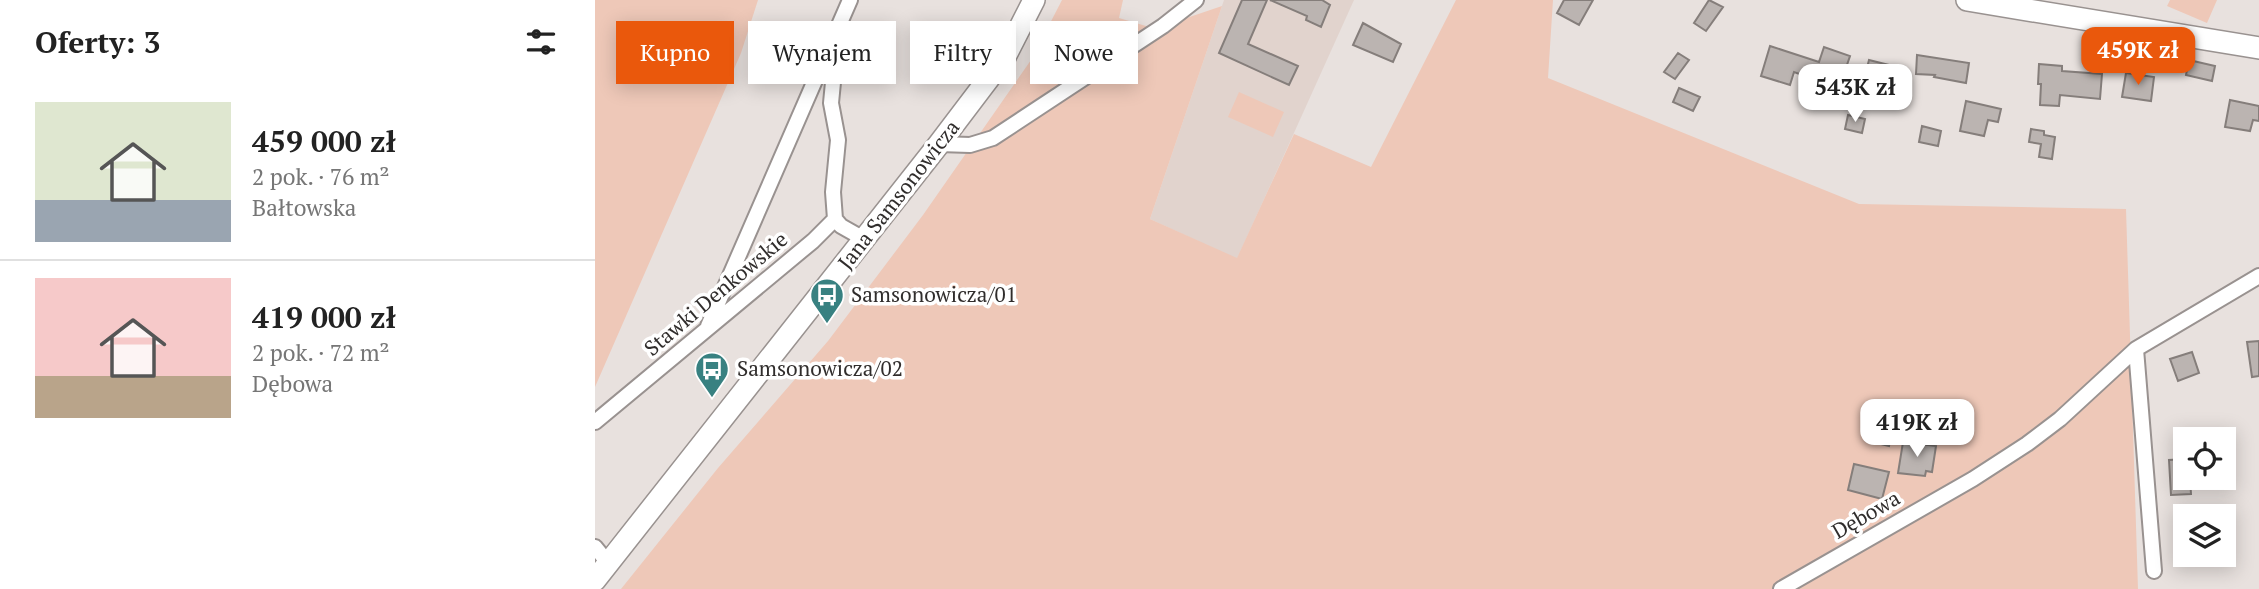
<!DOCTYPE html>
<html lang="pl">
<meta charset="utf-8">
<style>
:root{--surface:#fff;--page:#f2f2f2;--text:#222;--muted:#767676;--line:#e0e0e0;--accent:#ea580c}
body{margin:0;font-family:"PT Serif",serif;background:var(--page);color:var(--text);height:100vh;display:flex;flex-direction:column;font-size:26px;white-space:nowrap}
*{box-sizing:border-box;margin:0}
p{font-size:23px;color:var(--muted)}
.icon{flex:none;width:38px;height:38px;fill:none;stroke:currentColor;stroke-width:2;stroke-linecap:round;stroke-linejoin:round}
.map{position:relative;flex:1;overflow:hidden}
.details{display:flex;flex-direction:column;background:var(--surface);width:595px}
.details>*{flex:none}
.top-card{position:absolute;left:21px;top:21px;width:665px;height:63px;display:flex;gap:14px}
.tools{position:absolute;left:1578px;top:427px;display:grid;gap:14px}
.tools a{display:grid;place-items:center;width:63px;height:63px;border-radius:0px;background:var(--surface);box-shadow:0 4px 18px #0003;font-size:35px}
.price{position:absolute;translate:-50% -60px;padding:0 16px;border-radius:14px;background:#fff;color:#222;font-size:23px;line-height:46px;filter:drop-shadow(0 2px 4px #0008)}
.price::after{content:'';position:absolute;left:50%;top:42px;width:21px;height:16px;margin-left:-10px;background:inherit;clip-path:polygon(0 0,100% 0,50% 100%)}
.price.active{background:var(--accent);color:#fff}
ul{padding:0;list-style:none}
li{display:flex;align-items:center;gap:21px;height:175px;padding:0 35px}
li+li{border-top:2px solid var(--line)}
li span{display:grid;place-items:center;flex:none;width:196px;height:140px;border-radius:0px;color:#555}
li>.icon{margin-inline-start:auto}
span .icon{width:84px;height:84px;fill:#fffc;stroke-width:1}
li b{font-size:30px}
h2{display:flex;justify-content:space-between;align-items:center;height:84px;padding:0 35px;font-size:30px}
.pill{padding:0 24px;border-radius:0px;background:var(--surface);box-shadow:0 4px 18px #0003;font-size:24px;line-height:63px}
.pill.active{background:var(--accent);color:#fff}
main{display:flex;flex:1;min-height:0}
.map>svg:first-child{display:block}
.built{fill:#e1d3cd}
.green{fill:#eec8b8}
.building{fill:#bbb4b1;stroke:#857e7b;stroke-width:2}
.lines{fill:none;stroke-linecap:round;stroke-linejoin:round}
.minor-casing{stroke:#999290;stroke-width:18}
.secondary-casing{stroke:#999290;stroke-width:24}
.minor{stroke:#fff;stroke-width:14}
.secondary{stroke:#fff;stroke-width:21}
.labels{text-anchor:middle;stroke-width:7;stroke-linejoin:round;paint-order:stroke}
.street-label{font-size:21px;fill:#302d2c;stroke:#fff}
.poi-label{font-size:21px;fill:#302d2c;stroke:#fff;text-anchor:start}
</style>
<main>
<section class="details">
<h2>Oferty: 3<svg class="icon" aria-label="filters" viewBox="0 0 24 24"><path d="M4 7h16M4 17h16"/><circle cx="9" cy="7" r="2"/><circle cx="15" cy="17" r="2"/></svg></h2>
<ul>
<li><span style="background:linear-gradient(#dfe7d0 70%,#9aa5b1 0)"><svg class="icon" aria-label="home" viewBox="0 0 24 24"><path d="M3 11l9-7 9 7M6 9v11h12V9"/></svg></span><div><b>459 000 zł</b><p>2 pok. · 76 m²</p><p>Bałtowska</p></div></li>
<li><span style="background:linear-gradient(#f6c9c9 70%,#b9a48a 0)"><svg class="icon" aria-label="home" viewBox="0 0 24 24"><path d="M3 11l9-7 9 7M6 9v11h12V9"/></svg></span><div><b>419 000 zł</b><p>2 pok. · 72 m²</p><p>Dębowa</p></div></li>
</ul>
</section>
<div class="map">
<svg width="1664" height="589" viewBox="0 0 1664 589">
<rect width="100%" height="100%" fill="#e8e1de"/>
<!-- built -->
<path class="built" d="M 629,0 L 759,0 L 642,259 L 555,219 Z"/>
<!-- green -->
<path class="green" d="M 0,0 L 163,0 L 146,53 L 0,387 Z
M 467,0 L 528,0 L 524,18 L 551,26 L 568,26 L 627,6 L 555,219 L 642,258 L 699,134 L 776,167 L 861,0 L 958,0 L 953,78 L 1264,204 L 1531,209 L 1543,589 L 26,589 L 123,468 L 233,341 L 328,215 L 436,60 Z
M 1575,0 L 1622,0 L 1612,23 L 1572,6 Z
M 644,92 L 689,112 L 678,137 L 633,117 Z"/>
<!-- building -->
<path class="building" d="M 647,0 L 672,0 L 653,44 L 703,66 L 694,85 L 624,53 Z
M 675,0 L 727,0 L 735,5 L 726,27 L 711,20 L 712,16 Z
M 969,0 L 998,0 L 984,25 L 962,13 Z
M 1114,0 L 1128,7 L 1111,31 L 1099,23 Z
M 768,23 L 806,44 L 798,62 L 758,45 Z
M 1175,46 L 1224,62 L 1229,47 L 1255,56 L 1244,88 L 1199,72 L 1195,85 L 1166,76 Z
M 1083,53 L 1094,60 L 1080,79 L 1069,72 Z
M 1322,55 L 1374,63 L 1371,83 L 1339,77 L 1340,75 L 1321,74 Z
M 1274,60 L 1302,67 L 1296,87 L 1269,80 Z
M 1594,60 L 1620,66 L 1617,81 L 1591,75 Z
M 1444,64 L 1467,66 L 1467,71 L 1507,74 L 1505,99 L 1465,95 L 1464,106 L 1445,105 L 1446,84 L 1443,84 Z
M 1531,73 L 1559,77 L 1556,101 L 1527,97 Z
M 1084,88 L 1105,97 L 1098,111 L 1078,102 Z
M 1635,100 L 1664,106 L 1664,121 L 1658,120 L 1655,131 L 1630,127 Z
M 1371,101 L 1406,109 L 1403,122 L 1393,120 L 1389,136 L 1365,131 Z
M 1253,115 L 1270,119 L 1267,133 L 1250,129 Z
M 1327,126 L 1346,131 L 1343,146 L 1324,142 Z
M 1436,129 L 1449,131 L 1449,135 L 1460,137 L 1457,159 L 1444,157 L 1446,144 L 1434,142 Z
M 1664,341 L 1664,376 L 1657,377 L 1652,342 Z
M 1597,352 L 1604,373 L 1583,381 L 1575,359 Z
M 1288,414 L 1300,416 L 1294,446 L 1282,443 Z
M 1308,442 L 1341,446 L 1337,472 L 1331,471 L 1330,476 L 1303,473 Z
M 1591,459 L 1591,478 L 1595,478 L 1596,494 L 1576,495 L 1574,460 Z
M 1259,464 L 1294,472 L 1287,499 L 1253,490 Z"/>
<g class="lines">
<!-- minor casing -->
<g class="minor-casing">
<path id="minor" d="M 344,144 L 375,145 L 398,138 L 568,26 L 601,0
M 240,219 L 238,192 L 243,140 L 236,103 L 242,41
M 113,326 L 255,0
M 1541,349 L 1559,571
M 0,422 L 218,241 L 240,219 L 246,226 L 269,239
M 0,547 L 13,563
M 1186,589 L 1378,479 L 1432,444 L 1465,419 L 1541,349 L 1664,276"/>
</g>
<!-- secondary casing -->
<g class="secondary-casing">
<path id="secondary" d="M 1372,0 L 1664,48
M 0,580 L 344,144 L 410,57 L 439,0"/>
</g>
<!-- minor -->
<use href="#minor" class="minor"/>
<!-- secondary -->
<use href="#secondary" class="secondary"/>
</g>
<!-- icons -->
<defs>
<g id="bus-pin" transform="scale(1.75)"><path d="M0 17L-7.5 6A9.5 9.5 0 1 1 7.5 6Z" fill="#388181" stroke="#fff"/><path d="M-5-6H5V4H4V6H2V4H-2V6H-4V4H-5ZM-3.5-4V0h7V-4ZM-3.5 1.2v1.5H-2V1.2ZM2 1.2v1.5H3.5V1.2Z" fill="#fff"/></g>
</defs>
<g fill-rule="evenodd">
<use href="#bus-pin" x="232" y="295"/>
<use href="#bus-pin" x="117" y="369"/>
</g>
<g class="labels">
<!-- street labels -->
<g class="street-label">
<text transform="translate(304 195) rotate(-52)" y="7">Jana Samsonowicza</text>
<text transform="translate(121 294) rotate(-40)" y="7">Stawki Denkowskie</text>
<text transform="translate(1271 515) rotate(-30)" y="7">Dębowa</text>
</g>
<!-- poi labels -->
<g class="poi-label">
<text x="256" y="302">Samsonowicza/01</text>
<text x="142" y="376">Samsonowicza/02</text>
</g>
</g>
</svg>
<div class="tools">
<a><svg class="icon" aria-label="locate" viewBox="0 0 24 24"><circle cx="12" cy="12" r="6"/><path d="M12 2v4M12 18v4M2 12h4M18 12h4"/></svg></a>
<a><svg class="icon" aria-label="layers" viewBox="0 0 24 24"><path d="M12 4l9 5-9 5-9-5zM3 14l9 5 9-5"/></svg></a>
</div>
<b class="price active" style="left:1543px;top:87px">459K zł</b>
<b class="price" style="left:1260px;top:124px">543K zł</b>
<b class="price" style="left:1322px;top:459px">419K zł</b>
<div class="top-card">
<a class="pill active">Kupno</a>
<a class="pill">Wynajem</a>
<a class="pill">Filtry</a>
<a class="pill">Nowe</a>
</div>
</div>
</main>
